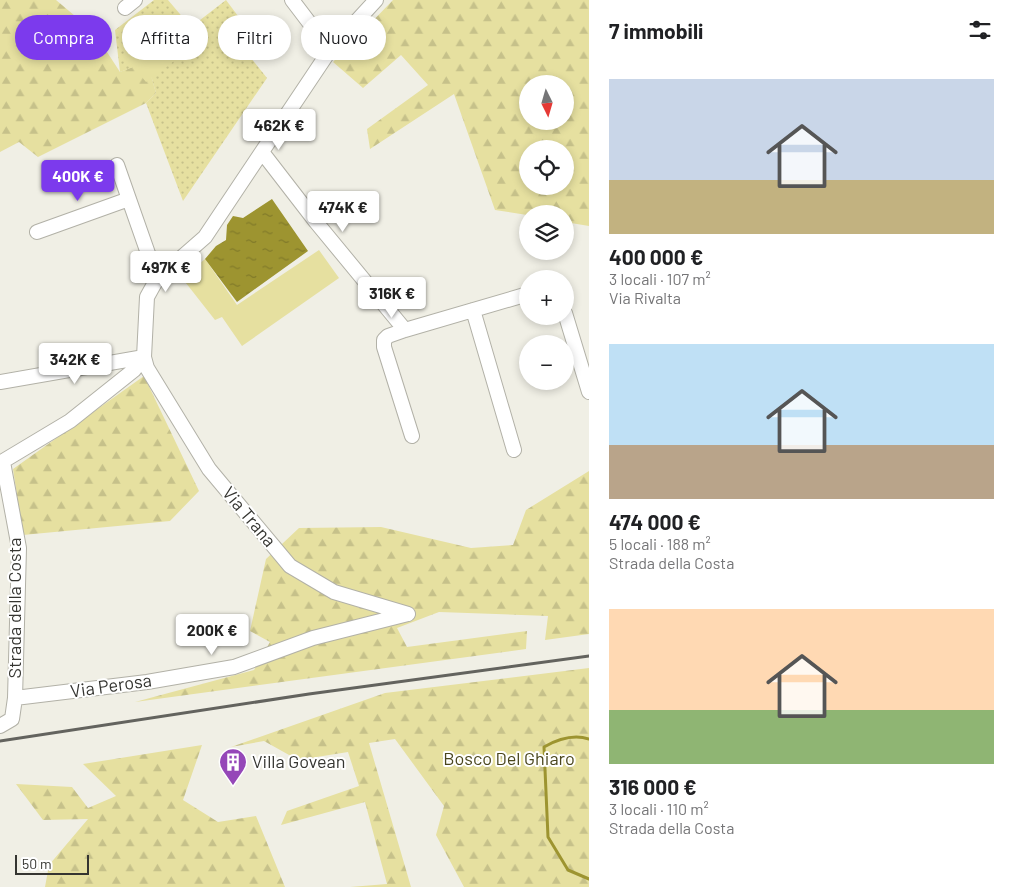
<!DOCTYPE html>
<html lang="it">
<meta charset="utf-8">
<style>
:root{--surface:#fff;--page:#f6f6f6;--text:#202124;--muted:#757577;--accent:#7c3aed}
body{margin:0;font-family:Barlow,sans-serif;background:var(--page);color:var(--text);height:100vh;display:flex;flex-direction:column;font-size:19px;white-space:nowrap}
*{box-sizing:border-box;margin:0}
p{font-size:16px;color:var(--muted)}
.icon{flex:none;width:28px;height:28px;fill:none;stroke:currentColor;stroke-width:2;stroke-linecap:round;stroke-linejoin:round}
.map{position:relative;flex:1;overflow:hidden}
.details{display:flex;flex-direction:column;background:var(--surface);width:425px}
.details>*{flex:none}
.top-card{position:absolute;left:15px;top:15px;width:475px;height:45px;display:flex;gap:10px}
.needle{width:32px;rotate:175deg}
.controls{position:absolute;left:519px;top:75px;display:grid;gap:10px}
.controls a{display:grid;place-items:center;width:55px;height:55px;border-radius:50%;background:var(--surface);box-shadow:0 2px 8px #0003;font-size:25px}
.scale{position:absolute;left:15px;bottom:12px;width:74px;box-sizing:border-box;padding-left:5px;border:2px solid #353531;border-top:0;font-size:14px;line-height:18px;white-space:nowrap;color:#353531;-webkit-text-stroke:4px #fff;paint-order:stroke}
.price{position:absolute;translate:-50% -42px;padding:0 11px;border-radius:5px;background:#fff;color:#222;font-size:16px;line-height:32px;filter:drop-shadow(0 1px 2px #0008)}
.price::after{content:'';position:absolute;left:50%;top:30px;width:15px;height:11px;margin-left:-8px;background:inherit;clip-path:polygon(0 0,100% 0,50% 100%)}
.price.active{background:var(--accent);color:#fff}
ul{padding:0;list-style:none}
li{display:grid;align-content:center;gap:10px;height:265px;padding:0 20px}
li span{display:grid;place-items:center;height:155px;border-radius:0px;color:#555}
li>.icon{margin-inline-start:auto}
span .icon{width:90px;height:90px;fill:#fffc;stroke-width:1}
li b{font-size:21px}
h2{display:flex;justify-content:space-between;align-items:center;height:60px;padding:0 20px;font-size:21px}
.pill{padding:0 18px;border-radius:22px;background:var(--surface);box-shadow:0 2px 8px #0003;font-size:18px;line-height:45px}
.pill.active{background:var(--accent);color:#fff}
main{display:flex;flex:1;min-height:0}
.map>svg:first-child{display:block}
.forest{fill:url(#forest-firs);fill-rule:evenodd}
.park{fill:url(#park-dots)}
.pitch{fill:#e6e0a0}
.water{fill:url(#water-ripples)}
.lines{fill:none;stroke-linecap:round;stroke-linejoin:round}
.stream{stroke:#9d9430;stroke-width:3}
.minor-casing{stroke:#b2b1a7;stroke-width:16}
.minor{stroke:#fff;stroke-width:14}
.rail{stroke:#63635e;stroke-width:3}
.labels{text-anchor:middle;stroke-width:4;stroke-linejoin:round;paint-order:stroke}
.street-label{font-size:18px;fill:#353531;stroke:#fff}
.park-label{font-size:18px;fill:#4a461d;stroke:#fff}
.poi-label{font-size:18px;fill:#353531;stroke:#fff;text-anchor:start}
</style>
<main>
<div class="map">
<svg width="589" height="887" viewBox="0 0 589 887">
<defs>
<pattern id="forest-firs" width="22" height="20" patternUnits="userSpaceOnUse" patternTransform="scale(1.25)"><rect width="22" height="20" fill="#e6e0a0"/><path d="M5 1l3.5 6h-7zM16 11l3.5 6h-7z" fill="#c6c18a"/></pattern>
<pattern id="park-dots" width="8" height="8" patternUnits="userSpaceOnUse" patternTransform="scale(1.25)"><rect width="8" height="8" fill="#e6e0a0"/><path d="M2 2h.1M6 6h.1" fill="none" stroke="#c6c18a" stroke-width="1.8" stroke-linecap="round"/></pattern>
<pattern id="water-ripples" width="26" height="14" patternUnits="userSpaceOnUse" patternTransform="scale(1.25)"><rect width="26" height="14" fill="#9d9430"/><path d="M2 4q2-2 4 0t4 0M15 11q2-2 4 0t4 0" fill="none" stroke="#817a29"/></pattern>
</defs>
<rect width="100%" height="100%" fill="#f0efe5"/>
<!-- forest -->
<path class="forest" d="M 0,0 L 56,0 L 94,32 L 120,72 L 147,61 L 156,93 L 146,103 L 38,157 L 19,142 L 0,152 Z
M 393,0 L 589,0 L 589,226 L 565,222 L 565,214 L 527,215 L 495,210 L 454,94 L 370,149 L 367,129 L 428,85 L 401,55 L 363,88 L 333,62 ZM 528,84 L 565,84 L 565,121 L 528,121 ZM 528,149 L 565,149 L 565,186 L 528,186 Z
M 144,376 L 199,491 L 170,521 L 23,535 L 13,469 Z
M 589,471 L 589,634 L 545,640 L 548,616 L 439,612 L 397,628 L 407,647 L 527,631 L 526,649 L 135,702 L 254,670 L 270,642 L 250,631 L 266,559 L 299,528 L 381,527 L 471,548 L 513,545 L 526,510 Z
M 589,668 L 589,887 L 464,887 L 436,835 L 444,806 L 395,739 L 369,743 L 411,887 L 350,887 L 387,884 L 365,802 L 281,825 L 287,811 L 359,786 L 348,752 L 298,760 L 264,741 L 231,747 L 385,693 Z
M 202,745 L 183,800 L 218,822 L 256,816 L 285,887 L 45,887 L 49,865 L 88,819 L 43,820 L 16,784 L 72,787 L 88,808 L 116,796 L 83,764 Z"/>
<!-- park -->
<path class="park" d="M 154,0 L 168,0 L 191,27 L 226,0 L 247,28 L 234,37 L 267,78 L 183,201 L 146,103 L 156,93 L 147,62 L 120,72 L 115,30 Z"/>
<!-- pitch -->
<path class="pitch" d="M 167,20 L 190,49 L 146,82 L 123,55 Z
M 319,250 L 339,278 L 242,346 L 222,317 L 215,320 L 182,278 L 205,259 L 237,305 Z"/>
<!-- water -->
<path class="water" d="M 272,199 L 308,251 L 237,302 L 205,259 L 216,246 L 226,240 L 227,225 L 233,216 L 243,218 Z"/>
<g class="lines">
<!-- stream -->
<path class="stream" d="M 589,739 C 573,734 558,739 544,747 L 548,837 L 568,870 L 589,879"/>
<!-- minor casing -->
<g class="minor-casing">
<path id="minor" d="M 292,0 L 330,50
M 125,8 L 135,0
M 262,152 L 316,222 L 405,330
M 117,165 L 157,279
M 37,232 L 129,199
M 473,310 L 514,450
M 565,313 L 589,392
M 144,357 L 147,368 L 209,469 L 290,566 L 334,592 L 408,614
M 0,382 L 144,357
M 412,436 L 384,347 L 384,340 L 388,336 L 405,330 L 528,294
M 0,463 L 70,421 L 134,370 L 144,357 L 147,297 L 157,279 L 205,237 L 330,50 L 376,0
M 15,698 L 147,682 L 234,667 L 313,638 L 408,614
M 0,726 L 12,719 L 15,698 L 19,548 L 3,462"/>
</g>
<!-- minor -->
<use href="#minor" class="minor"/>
<!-- rail -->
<path class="rail" d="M 0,741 L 309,694 L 589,656"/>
</g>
<!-- icons -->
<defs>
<g id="building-pin" transform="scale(1.4375)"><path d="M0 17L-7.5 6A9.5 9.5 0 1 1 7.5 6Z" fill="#9547b8" stroke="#fff"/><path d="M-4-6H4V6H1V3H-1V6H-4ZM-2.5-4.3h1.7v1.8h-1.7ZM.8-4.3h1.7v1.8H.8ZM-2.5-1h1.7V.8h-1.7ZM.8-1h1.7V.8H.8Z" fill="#fff"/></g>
</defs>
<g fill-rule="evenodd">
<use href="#building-pin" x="233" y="762"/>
</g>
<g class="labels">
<!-- street labels -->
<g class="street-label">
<text transform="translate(249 517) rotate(50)" y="6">Via Trana</text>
<text transform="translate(15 608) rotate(-90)" y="6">Strada della Costa</text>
<text transform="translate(111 686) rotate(-8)" y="6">Via Perosa</text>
</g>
<!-- park labels -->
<g class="park-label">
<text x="509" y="765">Bosco Del Ghiaro</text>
</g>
<!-- poi labels -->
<g class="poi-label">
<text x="252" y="768">Villa Govean</text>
</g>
</g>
</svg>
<div class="controls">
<a><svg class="needle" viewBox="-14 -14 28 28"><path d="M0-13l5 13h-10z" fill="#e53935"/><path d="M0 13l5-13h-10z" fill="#757577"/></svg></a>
<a><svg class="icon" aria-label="locate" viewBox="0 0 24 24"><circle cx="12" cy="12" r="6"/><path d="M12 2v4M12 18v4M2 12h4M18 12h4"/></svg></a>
<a><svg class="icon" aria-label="layers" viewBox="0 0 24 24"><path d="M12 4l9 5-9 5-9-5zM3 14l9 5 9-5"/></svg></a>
<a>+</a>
<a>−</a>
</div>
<div class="scale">50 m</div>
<b class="price" style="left:279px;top:151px">462K €</b>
<b class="price active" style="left:78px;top:202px">400K €</b>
<b class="price" style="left:343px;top:233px">474K €</b>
<b class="price" style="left:166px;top:293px">497K €</b>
<b class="price" style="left:392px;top:319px">316K €</b>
<b class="price" style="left:75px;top:385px">342K €</b>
<b class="price" style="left:212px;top:656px">200K €</b>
<div class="top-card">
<a class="pill active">Compra</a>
<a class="pill">Affitta</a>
<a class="pill">Filtri</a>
<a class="pill">Nuovo</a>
</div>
</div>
<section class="details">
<h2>7 immobili<svg class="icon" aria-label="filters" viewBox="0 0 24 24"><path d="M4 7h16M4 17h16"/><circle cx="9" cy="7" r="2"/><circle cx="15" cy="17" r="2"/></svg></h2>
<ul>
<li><span style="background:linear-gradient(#c9d6e8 65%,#c2b280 0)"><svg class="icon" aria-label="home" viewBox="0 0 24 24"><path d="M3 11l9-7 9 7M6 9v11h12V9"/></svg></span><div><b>400 000 €</b><p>3 locali · 107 m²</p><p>Via Rivalta</p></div></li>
<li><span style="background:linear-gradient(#bfe0f5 65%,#b9a48a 0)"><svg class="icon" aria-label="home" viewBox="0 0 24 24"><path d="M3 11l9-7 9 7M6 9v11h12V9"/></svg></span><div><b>474 000 €</b><p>5 locali · 188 m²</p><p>Strada della Costa</p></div></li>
<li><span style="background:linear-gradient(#ffd9b3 65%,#8fb573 0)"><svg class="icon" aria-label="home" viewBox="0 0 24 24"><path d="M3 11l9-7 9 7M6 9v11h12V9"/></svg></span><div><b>316 000 €</b><p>3 locali · 110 m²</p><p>Strada della Costa</p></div></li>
</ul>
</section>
</main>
